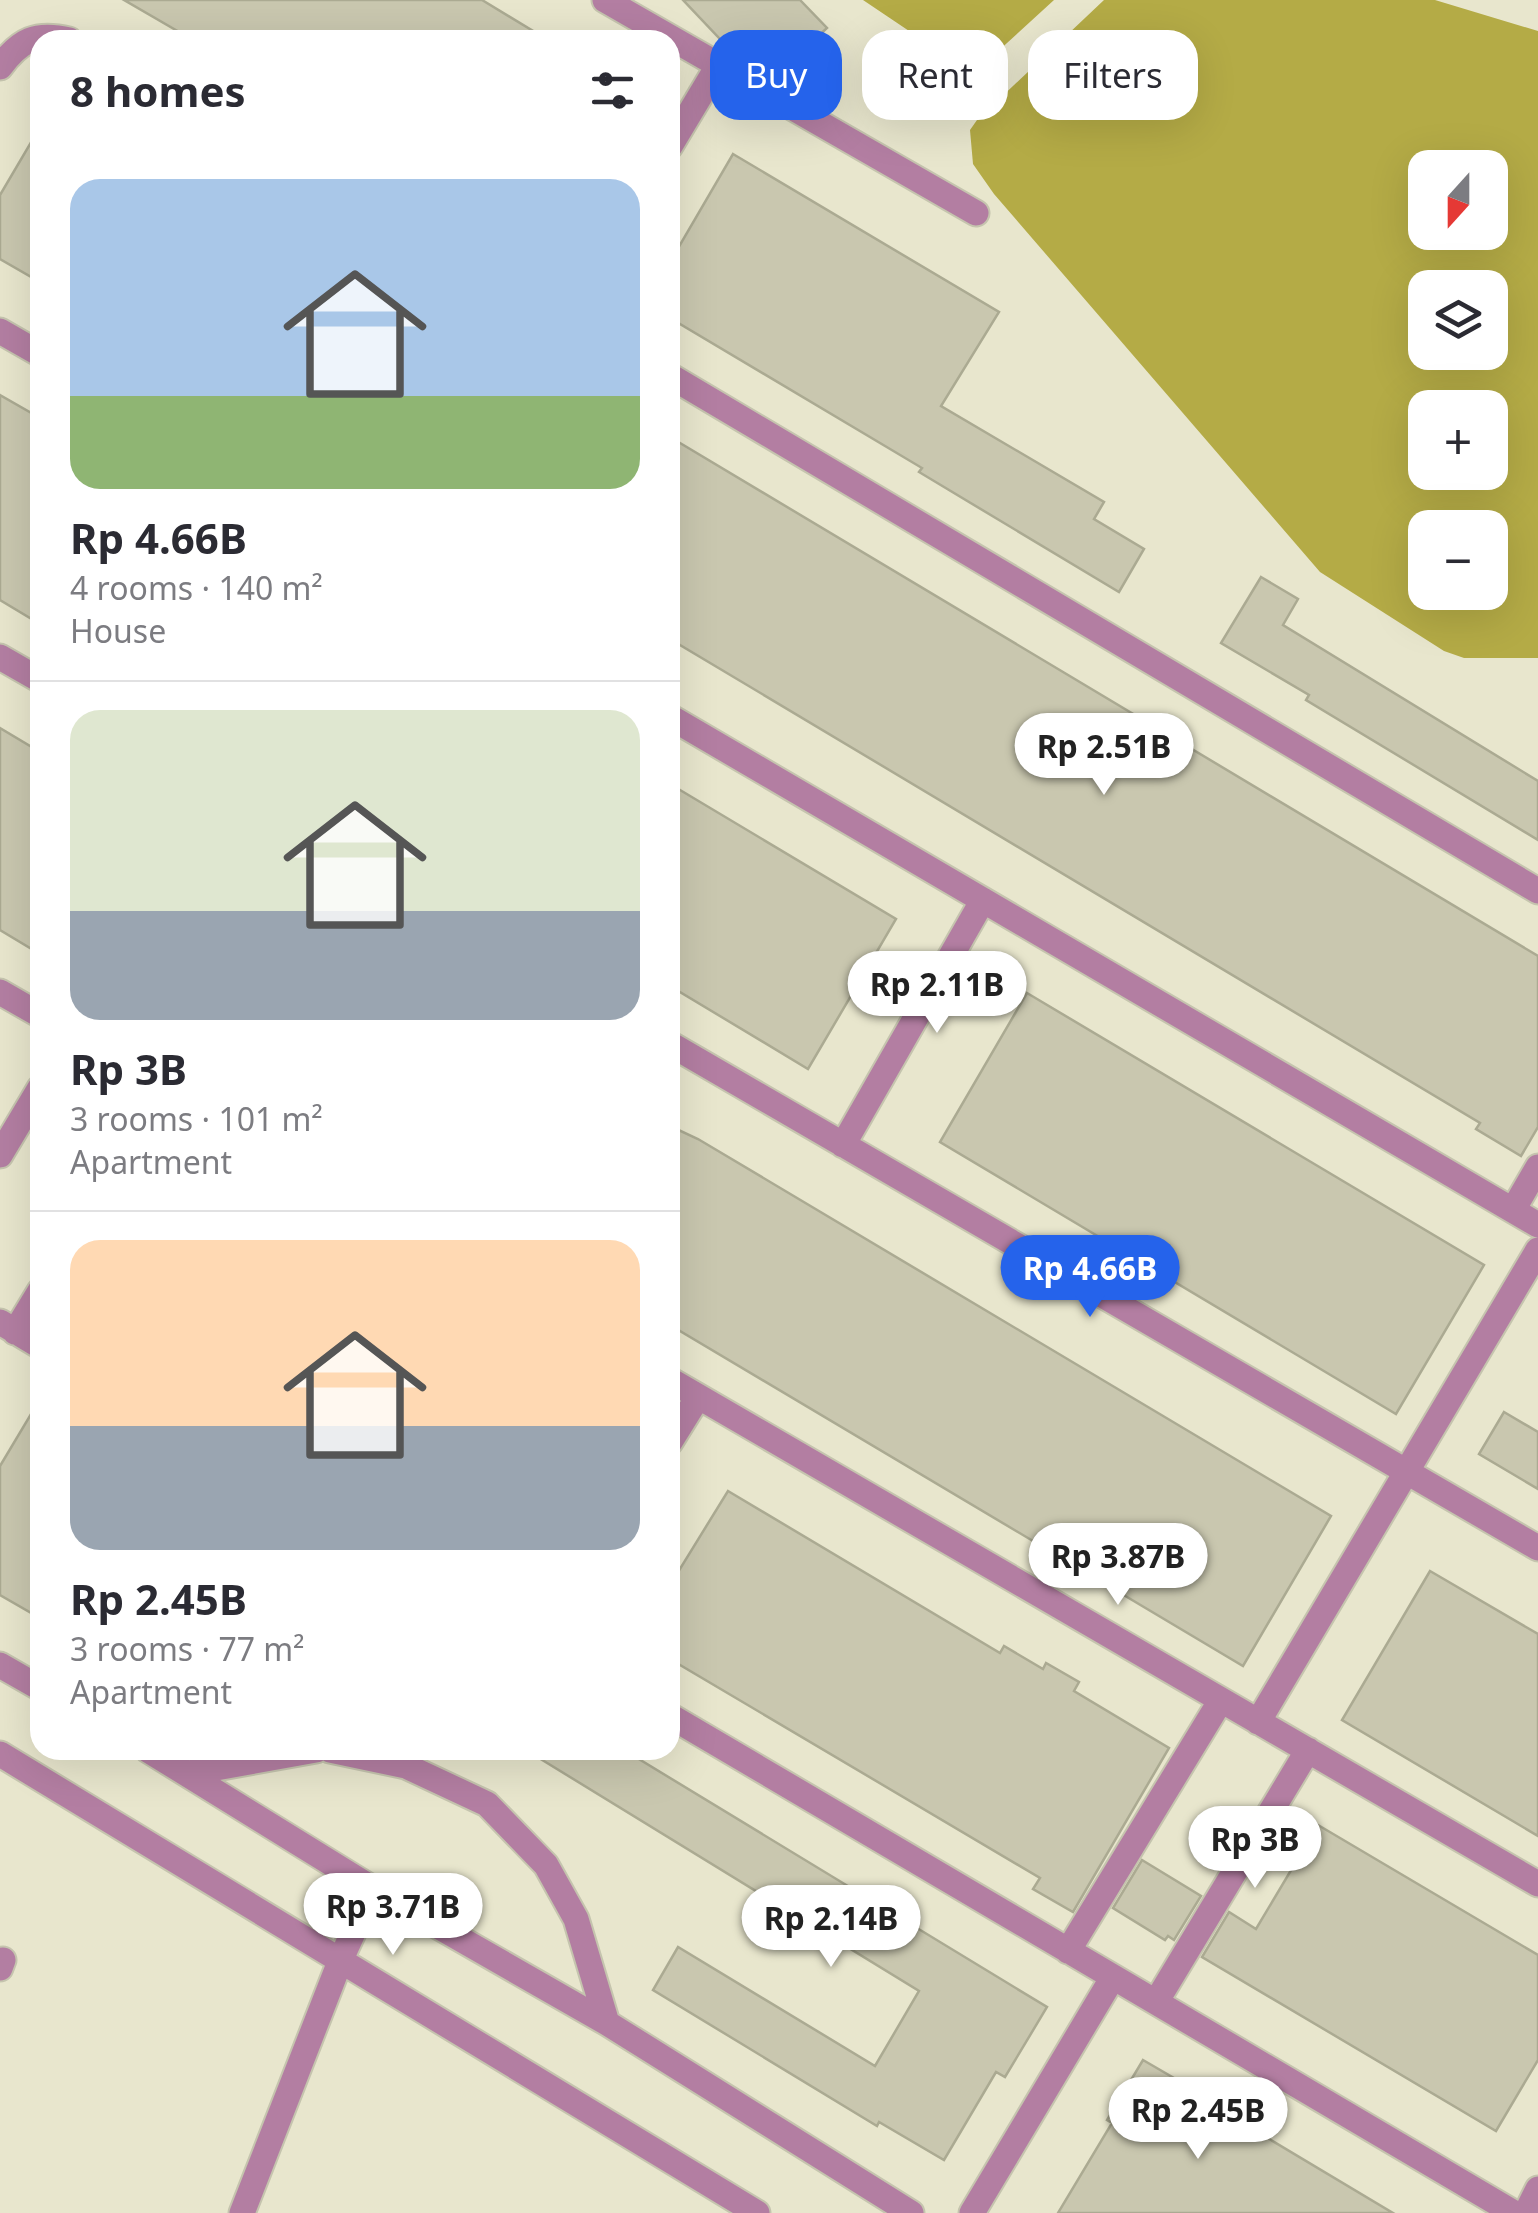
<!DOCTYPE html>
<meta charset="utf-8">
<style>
:root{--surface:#fff;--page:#f2f2f3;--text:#2b2b33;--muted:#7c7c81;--line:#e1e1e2;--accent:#2563eb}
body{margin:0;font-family:"Noto Sans",sans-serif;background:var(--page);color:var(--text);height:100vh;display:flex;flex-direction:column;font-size:38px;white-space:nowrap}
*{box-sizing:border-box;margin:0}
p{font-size:32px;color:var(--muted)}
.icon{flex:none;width:55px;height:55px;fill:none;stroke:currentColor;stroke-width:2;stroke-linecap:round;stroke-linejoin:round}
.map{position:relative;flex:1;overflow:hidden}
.details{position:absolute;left:30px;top:30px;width:650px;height:1730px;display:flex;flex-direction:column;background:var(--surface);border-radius:30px;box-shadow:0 10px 40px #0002}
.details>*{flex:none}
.top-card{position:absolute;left:710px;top:30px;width:678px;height:90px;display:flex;gap:20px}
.needle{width:65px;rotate:201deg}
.controls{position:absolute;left:1408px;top:150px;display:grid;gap:20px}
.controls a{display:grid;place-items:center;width:100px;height:100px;border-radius:20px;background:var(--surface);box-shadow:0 10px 40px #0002;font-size:50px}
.price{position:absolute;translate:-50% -85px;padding:0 22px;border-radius:35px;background:#fff;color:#222;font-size:32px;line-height:65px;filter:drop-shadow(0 2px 5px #0008)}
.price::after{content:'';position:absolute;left:50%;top:60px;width:30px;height:22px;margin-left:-15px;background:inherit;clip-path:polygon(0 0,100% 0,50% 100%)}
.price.on{background:var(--accent);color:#fff}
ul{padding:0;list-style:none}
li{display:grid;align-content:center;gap:20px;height:530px;padding:0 40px}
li+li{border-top:2px solid var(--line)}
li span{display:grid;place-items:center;height:310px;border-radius:30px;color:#555}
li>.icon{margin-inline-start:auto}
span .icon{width:180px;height:180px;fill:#fffc;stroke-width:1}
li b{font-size:42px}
h2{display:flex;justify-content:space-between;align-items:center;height:120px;padding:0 40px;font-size:42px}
.tag{padding:0 35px;border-radius:30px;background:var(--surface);box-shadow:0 10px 40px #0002;font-size:35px;line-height:90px}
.tag.on{background:var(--accent);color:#fff}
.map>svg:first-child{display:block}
.water{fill:#b4ab46;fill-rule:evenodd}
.building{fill:#c9c7af;stroke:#abaa92;stroke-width:2.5}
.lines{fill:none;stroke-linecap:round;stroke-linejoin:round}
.minor-casing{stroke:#c5c4ae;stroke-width:29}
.minor{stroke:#b37ea2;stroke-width:25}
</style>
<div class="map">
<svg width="1538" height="2213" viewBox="0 0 1538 2213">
<rect width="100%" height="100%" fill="#e8e6cd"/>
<!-- water -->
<path class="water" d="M 863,0 L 1054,0 L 973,74 Z
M 1104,0 L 1435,0 L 1538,31 L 1538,658 L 1464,658 L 1444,651 L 1320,572 L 994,194 L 973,164 L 970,130 L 977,120 ZM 1425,168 L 1490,168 L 1490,232 L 1425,232 ZM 1425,288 L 1490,288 L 1490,352 L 1425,352 ZM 1425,408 L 1490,408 L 1490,472 L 1425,472 ZM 1425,528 L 1490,528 L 1490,592 L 1425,592 Z"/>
<!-- building -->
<path class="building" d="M 124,0 L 482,0 L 548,40 L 193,40 Z
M 683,0 L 800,0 L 827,28 L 774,78 L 738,58 Z
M 40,127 L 40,282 L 0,259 L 0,195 Z
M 733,154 L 999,312 L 941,406 L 1104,502 L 1094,519 L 1144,549 L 1119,592 L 919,472 L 922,468 L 670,318 L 670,262 Z
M 0,395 L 40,418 L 40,624 L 0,600 Z
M 670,437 L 1538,956 L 1538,1127 L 1521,1156 L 1476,1129 L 1480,1123 L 670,639 Z
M 1261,577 L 1298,599 L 1283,625 L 1538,781 L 1538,840 L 1306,700 L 1309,695 L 1221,643 Z
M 0,728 L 40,752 L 40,954 L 0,930 Z
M 670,784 L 896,919 L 808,1069 L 670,986 Z
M 1027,993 L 1484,1265 L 1396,1414 L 940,1142 Z
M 670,1126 L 698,1139 L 1331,1516 L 1243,1666 L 670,1325 Z
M 40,1399 L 40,1618 L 0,1595 L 0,1466 Z
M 1504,1412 L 1538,1432 L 1538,1489 L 1479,1454 Z
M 728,1491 L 1000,1653 L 1004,1646 L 1043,1669 L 1046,1663 L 1079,1682 L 1074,1691 L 1169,1748 L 1073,1912 L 1033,1889 L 1040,1878 L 670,1659 L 670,1585 Z
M 1430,1571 L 1538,1634 L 1538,1836 L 1342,1720 Z
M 526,1750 L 624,1750 L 1047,2007 L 1005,2077 L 996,2072 L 944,2160 L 879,2122 L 877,2126 L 653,1990 L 678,1947 L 875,2066 L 919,1991 Z
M 1318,1825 L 1538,1955 L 1538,2060 L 1496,2131 L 1202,1957 L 1229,1912 L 1256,1929 Z
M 1142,1860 L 1201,1896 L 1174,1940 L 1168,1936 L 1165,1940 L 1113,1908 Z
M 1143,2060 L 1191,2088 L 1189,2091 L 1393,2213 L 1058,2213 L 1112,2123 L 1107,2120 Z"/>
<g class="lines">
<!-- minor casing -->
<g class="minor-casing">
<path id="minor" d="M 605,0 L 976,213
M 0,67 C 20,40 36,32 69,40
M 670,146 L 718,66
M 0,331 L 40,354
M 670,376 L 1538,891
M 0,657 L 40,680
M 670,717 L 1538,1225
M 0,992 L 40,1015
M 670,1044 L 1538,1548
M 843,1145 L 983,900
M 0,1155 L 40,1088
M 1513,1210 L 1538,1167
M 0,1322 L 40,1346
M 15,1332 L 40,1291
M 670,1380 L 1538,1884
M 670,1442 L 698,1397
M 0,1665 L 40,1688
M 670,1716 L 1514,2213
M 1258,1722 L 1538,1250
M 148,1750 L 373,1889 L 607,2023 L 911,2213
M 330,1750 L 406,1766 L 487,1804 L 546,1865 L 576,1919 L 607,2023
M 0,1754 L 757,2213
M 188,1773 L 316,1750
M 1068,1951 L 1221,1700
M 0,1968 L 3,1960
M 1156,2002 L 1308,1750
M 242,2213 L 341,1959 L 373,1889
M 972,2213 L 1113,1977
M 1526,2213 L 1538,2189"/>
</g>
<!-- minor -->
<use href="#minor" class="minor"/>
</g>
</svg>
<div class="controls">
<a><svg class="needle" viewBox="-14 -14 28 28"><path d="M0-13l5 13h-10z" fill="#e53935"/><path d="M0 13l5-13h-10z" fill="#7c7c81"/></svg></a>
<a><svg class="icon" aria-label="layers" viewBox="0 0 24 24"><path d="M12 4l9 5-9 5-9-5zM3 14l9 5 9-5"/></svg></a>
<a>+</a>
<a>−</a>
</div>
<b class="price" style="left:1104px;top:798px">Rp 2.51B</b>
<b class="price" style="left:937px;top:1036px">Rp 2.11B</b>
<b class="price on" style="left:1090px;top:1320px">Rp 4.66B</b>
<b class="price" style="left:1118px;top:1608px">Rp 3.87B</b>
<b class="price" style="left:1255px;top:1891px">Rp 3B</b>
<b class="price" style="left:393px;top:1958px">Rp 3.71B</b>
<b class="price" style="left:831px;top:1970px">Rp 2.14B</b>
<b class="price" style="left:1198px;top:2162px">Rp 2.45B</b>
<div class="top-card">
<a class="tag on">Buy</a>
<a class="tag">Rent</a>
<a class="tag">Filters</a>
</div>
<section class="details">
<h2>8 homes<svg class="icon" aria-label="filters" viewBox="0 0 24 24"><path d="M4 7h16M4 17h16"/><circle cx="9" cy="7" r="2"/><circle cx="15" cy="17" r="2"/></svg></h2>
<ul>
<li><span style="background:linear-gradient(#a9c7e8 70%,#8fb573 0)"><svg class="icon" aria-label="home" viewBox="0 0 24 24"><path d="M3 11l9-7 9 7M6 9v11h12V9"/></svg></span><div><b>Rp 4.66B</b><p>4 rooms · 140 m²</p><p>House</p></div></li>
<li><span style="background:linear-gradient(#dfe7d0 65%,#9aa5b1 0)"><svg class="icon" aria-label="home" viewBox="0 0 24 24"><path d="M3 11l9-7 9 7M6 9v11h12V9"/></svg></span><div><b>Rp 3B</b><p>3 rooms · 101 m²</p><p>Apartment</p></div></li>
<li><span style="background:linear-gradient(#ffd9b3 60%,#9aa5b1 0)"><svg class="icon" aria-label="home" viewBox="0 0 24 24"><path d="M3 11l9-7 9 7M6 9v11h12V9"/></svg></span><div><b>Rp 2.45B</b><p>3 rooms · 77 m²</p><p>Apartment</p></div></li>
</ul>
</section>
</div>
